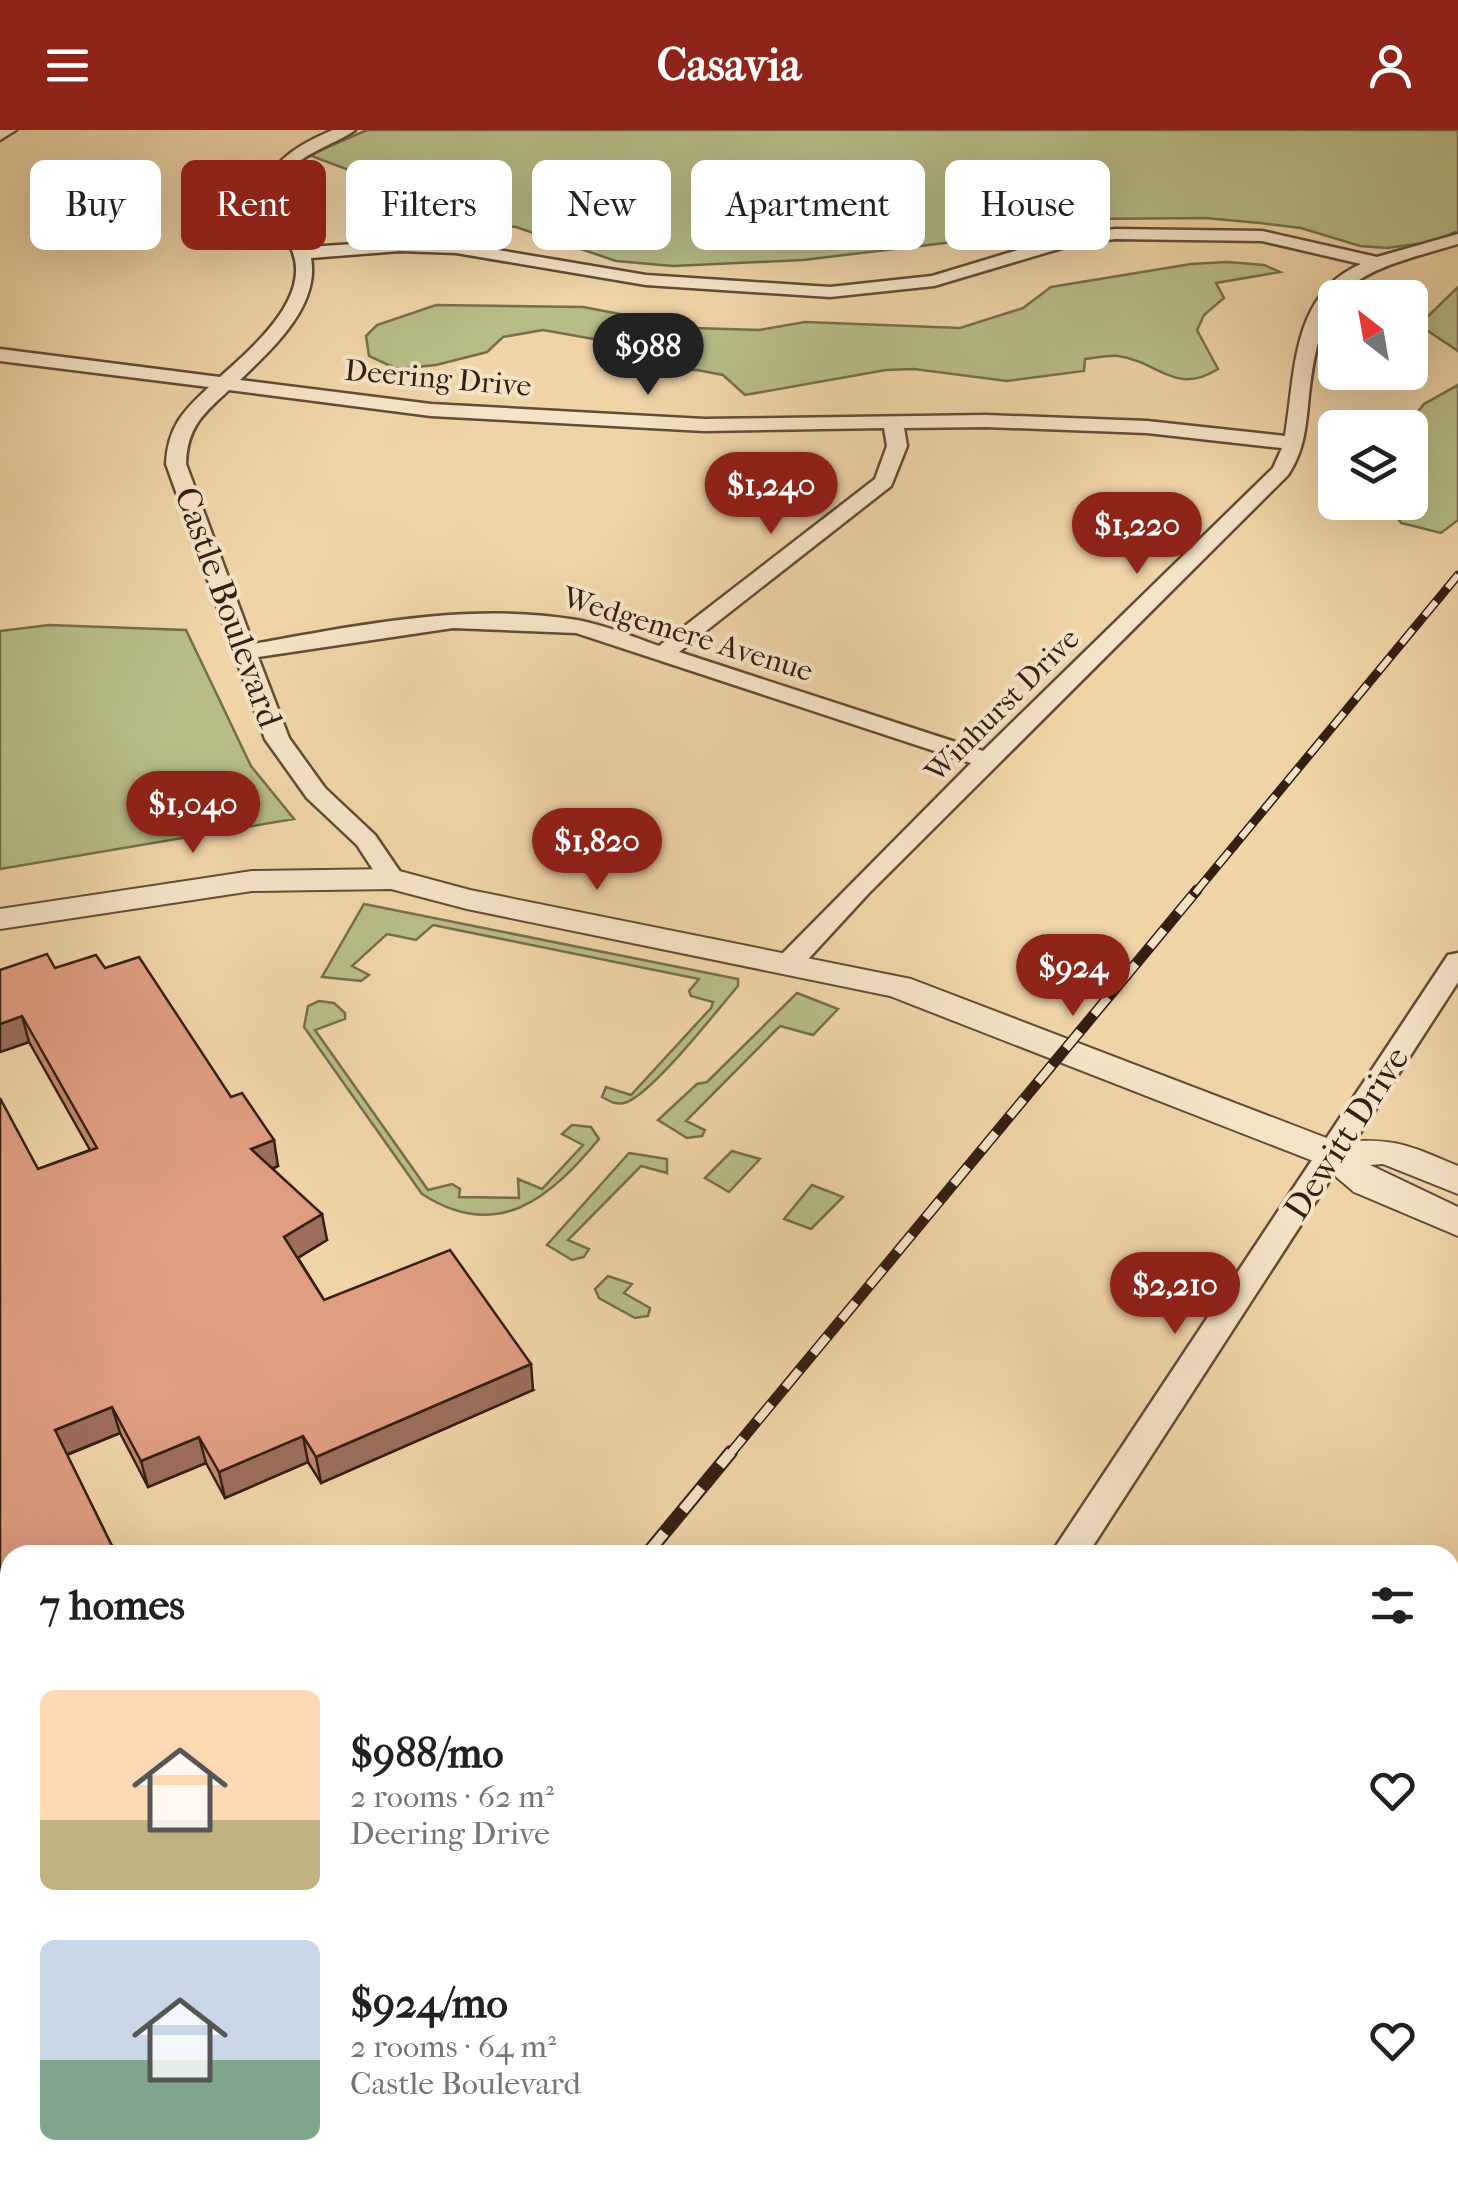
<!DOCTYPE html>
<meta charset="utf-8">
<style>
:root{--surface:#fff;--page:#f6f6f6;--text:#202124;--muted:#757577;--accent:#8f2418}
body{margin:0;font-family:"IM FELL French Canon",serif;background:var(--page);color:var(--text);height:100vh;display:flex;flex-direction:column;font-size:38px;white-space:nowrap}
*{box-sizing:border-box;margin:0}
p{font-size:32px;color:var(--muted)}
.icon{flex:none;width:55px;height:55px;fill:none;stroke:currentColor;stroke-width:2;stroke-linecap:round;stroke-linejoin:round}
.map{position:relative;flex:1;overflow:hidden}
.drawer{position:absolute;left:0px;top:1415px;width:1460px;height:642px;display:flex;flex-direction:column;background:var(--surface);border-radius:30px 30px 0 0;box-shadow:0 10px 40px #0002}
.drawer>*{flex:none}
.top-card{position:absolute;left:30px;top:30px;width:1400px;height:90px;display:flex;gap:20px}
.needle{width:65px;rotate:329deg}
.controls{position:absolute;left:1318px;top:150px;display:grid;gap:20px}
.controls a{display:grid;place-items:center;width:110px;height:110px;border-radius:15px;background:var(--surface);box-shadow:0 10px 40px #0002;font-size:50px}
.price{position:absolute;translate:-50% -85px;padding:0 22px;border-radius:35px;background:var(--accent);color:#fff;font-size:32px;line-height:65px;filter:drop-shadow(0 2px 5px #0008)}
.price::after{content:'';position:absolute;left:50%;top:60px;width:30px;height:22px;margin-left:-15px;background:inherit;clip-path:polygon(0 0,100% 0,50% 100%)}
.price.on{background:#222;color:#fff}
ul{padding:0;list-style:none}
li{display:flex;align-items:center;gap:30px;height:250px;padding:0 40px}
li span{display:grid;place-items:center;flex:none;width:280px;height:200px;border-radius:15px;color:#555}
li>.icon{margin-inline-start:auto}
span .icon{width:120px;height:120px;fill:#fffc;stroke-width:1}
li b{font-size:42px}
h2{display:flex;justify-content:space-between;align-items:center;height:120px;padding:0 40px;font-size:42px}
.tag{padding:0 35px;border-radius:15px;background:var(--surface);box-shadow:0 10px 40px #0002;font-size:35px;line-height:90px}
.tag.on{background:var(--accent);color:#fff}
header{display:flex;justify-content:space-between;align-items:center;height:130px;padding:0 40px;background:var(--accent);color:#fff;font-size:45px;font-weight:700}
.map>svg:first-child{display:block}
.green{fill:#b8bd88;stroke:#766e4c;stroke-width:2.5}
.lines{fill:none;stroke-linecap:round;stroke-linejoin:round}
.minor-casing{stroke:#634c37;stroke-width:5}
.tertiary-casing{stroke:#634c37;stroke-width:4}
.minor{fill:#f5e3c6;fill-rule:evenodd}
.tertiary{fill:#f5e3c6;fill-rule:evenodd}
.rail-far2-casing{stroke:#341f11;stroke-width:9}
.rail-far1-casing{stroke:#341f11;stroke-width:11}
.rail-casing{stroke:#341f11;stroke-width:14}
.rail-far2{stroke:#f5e3c6;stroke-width:6;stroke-dasharray:18;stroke-linecap:butt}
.rail-far1{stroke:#f5e3c6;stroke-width:8;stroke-dasharray:22;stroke-linecap:butt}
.rail{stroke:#f5e3c6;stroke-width:10;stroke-dasharray:29;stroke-linecap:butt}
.wall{fill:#c08770;stroke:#341f11;stroke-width:2.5}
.shaded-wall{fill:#9c6e5b;stroke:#341f11;stroke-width:2.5}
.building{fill:#df9d82;stroke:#341f11;stroke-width:2.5}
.labels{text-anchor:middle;stroke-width:8;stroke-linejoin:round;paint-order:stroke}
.far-street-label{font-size:30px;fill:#341f11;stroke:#f5e3c6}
.street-label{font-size:35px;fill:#341f11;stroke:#f5e3c6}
</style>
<header><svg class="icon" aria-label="menu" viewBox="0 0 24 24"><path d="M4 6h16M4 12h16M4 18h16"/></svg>Casavia<svg class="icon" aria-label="person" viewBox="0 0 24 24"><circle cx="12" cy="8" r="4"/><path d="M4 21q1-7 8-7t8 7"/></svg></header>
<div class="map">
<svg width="1458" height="2056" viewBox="0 0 1458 2056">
<rect width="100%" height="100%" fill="#f0d4a8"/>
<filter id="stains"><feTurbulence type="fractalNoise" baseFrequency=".002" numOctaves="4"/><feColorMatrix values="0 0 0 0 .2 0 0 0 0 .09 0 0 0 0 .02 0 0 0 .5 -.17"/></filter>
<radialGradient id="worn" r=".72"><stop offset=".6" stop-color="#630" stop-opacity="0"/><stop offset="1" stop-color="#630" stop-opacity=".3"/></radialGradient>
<!-- green -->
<path class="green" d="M 367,0 L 1458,0 L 1458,101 L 1432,112 L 1387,118 L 1360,116 L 1301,98 L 1260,93 L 1205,88 L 1084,89 L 1012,105 L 803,130 L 673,136 L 616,131 L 516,97 L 422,85 L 392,73 L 349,40 L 309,25 Z
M 1227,132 L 1264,135 L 1280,142 L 1216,153 L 1224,168 L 1204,185 L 1197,200 L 1218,239 C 1175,266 1160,232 1118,226 C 1108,225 1096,228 1085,229 L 1084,241 L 1007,251 L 914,239 L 886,240 L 745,265 L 723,245 L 697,240 L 605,240 L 601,225 L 605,211 L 543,200 L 503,207 L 487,222 L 436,235 L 397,239 L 369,226 L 366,206 L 377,195 L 436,175 L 583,177 L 694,198 L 759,200 L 805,192 L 960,198 L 1023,178 L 1051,157 L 1191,134 Z
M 1458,157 L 1458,221 L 1419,195 Z
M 1458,255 L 1458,390 L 1441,403 L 1401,393 L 1387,373 L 1410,372 L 1410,329 L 1419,324 L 1410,313 L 1410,298 L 1406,297 L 1424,274 Z
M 49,495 L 186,500 L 251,636 L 294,689 L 0,739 L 0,501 Z
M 364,774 L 738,849 L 738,856 C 718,879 650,967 624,973 C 616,975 609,971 602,967 L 606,957 L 631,965 L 711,878 L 713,872 L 691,866 L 689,861 L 699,849 L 433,795 L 416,810 L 387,804 L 352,836 L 369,845 L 361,851 L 322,847 Z
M 797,863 L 838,879 L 813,905 L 780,896 L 686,991 L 705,1000 L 702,1006 L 687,1008 L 658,990 L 697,954 L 707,952 Z
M 319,871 L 334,873 L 345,883 L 345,889 L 315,900 L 428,1060 L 452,1054 L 460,1059 L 459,1067 L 519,1068 L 518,1049 L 542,1059 L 583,1015 L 562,1004 L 572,995 L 591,997 L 599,1009 C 550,1068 498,1113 422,1064 L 304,897 L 308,876 Z
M 732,1021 L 760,1029 L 729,1062 L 705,1048 Z
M 629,1023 L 667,1029 L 667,1043 L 641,1036 L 568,1110 L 589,1119 L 584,1127 L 572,1130 L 547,1115 Z
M 812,1055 L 843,1067 L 811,1099 L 784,1089 Z
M 608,1146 L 632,1154 L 624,1163 L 650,1178 L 648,1186 L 635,1188 L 599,1168 L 595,1159 Z
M 10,1620 L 10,1962 L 0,1973 L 0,1629 Z"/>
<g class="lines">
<!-- minor casing -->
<g class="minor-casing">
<path id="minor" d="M 0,0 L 16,0 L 0,10 Z
M 333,0 L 355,0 C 332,18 261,34 279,79 C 285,93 300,105 308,117 L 400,111 L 456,113 L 646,145 L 830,157 L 932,146 L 1064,106 L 1115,99 L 1262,101 L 1377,127 L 1458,104 L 1458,114 C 1354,144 1322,149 1309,265 C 1306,294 1305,320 1288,345 L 868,764 L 799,839 L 789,841 L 775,833 L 779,827 L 971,633 L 576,503 L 453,498 L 258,527 L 289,608 L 325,658 L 375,705 L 405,749 L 392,757 L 383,755 L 357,715 L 307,668 L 265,609 L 166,334 C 168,297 183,281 209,257 L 0,231 L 0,219 L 220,247 C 252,218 316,165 290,116 C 283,102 270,90 262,77 C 262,34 298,15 333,0 ZM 1115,109 L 1262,111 L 1361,134 C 1291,164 1296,242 1285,306 L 1147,291 L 986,285 L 704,289 L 431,274 L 240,250 C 272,219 320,176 311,128 L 400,121 L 456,123 L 646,155 L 830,167 L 934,156 L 1072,115 ZM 229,260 L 431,286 L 704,301 L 884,298 L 887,316 L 875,349 L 659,516 C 633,507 605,495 577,490 C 470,472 360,495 253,514 L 186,334 C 187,297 203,284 229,260 ZM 986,297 L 1147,303 L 1282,318 L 1273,338 L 983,621 L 679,522 L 891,356 L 907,316 L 904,298 Z
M 1458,823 L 1458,852 L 1087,1425 L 1050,1425 L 1448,825 Z
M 633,2048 L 680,2048 L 677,2056 L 630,2056 Z"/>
</g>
<!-- tertiary casing -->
<g class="tertiary-casing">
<path id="tertiary" d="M 392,739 L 470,760 L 911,849 L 1337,1012 C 1396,1008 1405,1014 1458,1036 L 1458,1064 L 1383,1034 L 1370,1035 L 1458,1077 L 1458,1106 L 1354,1062 L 1321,1034 L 890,866 L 467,779 L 391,759 L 252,761 L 0,799 L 0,779 L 252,741 Z
M 1458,1842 L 1458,1894 L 1450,1897 L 1450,1845 Z
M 1141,2048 L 1206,2048 L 1202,2056 L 1137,2056 Z"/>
</g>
<!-- minor -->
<use href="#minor" class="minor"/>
<!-- tertiary -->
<use href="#tertiary" class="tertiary"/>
<!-- rail-far2 casing -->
<g class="rail-far2-casing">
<path id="rail-far2" d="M 1195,763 L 1458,445"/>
</g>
<!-- rail-far1 casing -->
<g class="rail-far1-casing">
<path id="rail-far1" d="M 729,1325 L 1197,760"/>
</g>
<!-- rail casing -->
<g class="rail-casing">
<path id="rail" d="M 646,1425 L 731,1322
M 123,2056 L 131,2048"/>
</g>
<!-- rail-far2 -->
<use href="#rail-far2" class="rail-far2"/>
<!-- rail-far1 -->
<use href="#rail-far1" class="rail-far1"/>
<!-- rail -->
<use href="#rail" class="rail"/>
</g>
<!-- wall -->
<path class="wall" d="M 55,838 L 105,838 L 278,1036 L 273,1039 L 327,1110 L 298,1128 L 324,1170 L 533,1260 L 321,1353 L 308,1332 L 225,1368 L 206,1333 L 148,1357 L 120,1303 L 67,1325 L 112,1416 L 115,1425 L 10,1425 L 10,1490 L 0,1494 L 38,1039 L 90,1020 L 29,912 L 0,922 L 0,840 Z"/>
<!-- shaded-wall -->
<path class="shaded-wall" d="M 22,886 L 29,912 L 0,922 L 0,894 Z
M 274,1010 L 278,1036 L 256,1045 L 251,1019 Z
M 322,1084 L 327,1110 L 289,1133 L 284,1107 Z
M 531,1234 L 533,1260 L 321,1353 L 316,1327 Z
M 112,1277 L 120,1303 L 63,1326 L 55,1300 Z
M 303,1306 L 308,1332 L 225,1368 L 219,1342 Z
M 199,1307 L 206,1333 L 148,1357 L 141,1331 Z
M 112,1416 L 115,1425 L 91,1425 Z
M 10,1460 L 10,1490 L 0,1494 L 0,1464 Z"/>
<!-- building -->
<path class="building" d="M 47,824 L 55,838 L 96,825 L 105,838 L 139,827 L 231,967 L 242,963 L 274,1010 L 251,1019 L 322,1084 L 284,1107 L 324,1170 L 450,1120 L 531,1234 L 316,1327 L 303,1306 L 219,1342 L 199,1307 L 141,1331 L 112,1277 L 55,1300 L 112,1416 L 91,1425 L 10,1425 L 10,1460 L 0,1464 L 0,968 L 38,1039 L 97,1018 L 22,886 L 0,894 L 0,840 Z"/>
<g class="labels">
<!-- far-street labels -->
<g class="far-street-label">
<text transform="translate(438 248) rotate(5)" y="10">Deering Drive</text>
<text transform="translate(688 504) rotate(17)" y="10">Wedgemere Avenue</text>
<text transform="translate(1002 575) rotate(-45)" y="10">Winhurst Drive</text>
</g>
<!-- street labels -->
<g class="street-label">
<text transform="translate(229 477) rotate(70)" y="12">Castle Boulevard</text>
<text transform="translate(1346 1003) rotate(-57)" y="12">Dewitt Drive</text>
</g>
</g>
<rect width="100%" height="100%" filter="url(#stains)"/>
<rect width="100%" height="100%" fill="url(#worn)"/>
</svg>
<div class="controls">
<a><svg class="needle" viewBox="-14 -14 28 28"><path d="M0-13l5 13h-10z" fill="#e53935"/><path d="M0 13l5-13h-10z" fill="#757577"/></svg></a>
<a><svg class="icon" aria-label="layers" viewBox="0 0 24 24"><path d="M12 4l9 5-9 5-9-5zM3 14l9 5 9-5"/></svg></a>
</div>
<b class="price on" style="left:648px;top:268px">$988</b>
<b class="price" style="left:771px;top:407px">$1,240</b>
<b class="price" style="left:1137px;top:447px">$1,220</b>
<b class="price" style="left:193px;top:726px">$1,040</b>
<b class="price" style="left:597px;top:763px">$1,820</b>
<b class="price" style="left:1073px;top:889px">$924</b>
<b class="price" style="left:1175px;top:1207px">$2,210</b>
<div class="top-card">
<a class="tag">Buy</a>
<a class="tag on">Rent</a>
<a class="tag">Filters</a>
<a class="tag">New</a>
<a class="tag">Apartment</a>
<a class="tag">House</a>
</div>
<section class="drawer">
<h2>7 homes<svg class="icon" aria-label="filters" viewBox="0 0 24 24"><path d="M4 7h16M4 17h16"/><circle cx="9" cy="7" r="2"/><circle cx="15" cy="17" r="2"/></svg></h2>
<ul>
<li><span style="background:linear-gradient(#ffd9b3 65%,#c2b280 0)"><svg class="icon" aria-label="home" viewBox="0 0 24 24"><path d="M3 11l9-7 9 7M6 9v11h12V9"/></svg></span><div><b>$988/mo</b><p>2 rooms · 62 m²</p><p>Deering Drive</p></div><svg class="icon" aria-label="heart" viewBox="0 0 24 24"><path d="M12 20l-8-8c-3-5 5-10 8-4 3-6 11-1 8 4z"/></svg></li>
<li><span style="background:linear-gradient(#c9d6e8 60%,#7fa58c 0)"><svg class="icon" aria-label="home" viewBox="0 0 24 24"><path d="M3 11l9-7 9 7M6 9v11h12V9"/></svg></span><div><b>$924/mo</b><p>2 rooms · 64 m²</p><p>Castle Boulevard</p></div><svg class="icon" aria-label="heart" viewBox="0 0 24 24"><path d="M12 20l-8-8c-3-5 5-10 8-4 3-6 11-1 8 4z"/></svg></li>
</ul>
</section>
</div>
